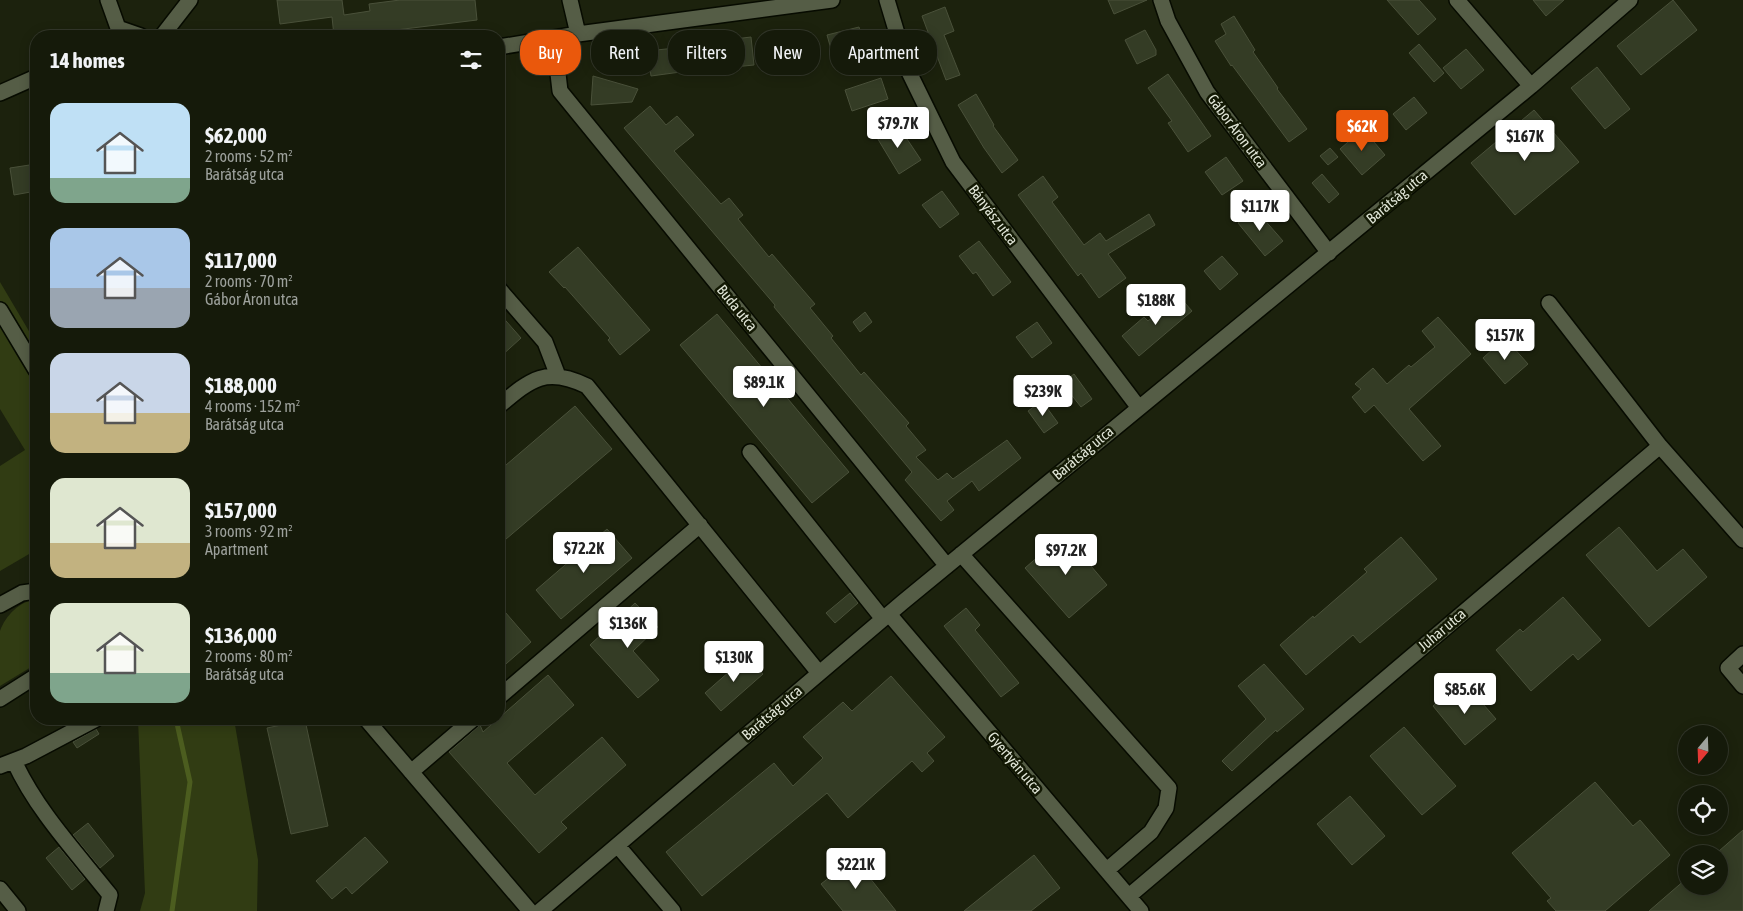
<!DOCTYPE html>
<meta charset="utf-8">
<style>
:root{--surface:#151a0a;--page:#222718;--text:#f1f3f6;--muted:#9da19c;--line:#34382b;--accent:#ea580c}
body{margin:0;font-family:"Asap Condensed",sans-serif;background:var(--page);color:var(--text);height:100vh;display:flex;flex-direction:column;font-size:19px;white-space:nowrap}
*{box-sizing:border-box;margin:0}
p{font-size:16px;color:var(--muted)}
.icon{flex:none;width:28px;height:28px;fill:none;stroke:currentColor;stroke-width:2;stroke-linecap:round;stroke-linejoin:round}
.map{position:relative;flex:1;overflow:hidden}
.sheet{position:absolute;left:30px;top:30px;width:475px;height:695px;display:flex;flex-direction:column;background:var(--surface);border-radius:20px;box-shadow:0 2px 12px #0003,0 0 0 1px var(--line)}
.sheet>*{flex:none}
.banner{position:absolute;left:520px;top:30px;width:475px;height:45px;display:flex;gap:10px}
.needle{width:32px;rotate:199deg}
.controls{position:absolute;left:1678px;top:725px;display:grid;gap:10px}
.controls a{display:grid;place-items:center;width:50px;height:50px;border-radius:50%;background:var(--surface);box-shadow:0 2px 12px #0003,0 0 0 1px var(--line);font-size:25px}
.price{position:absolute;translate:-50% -42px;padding:0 11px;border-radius:5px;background:#fff;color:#222;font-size:16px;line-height:32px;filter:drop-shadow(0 1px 2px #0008)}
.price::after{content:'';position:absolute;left:50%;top:30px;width:15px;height:11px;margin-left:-8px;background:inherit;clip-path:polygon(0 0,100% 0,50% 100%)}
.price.selected{background:var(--accent);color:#fff}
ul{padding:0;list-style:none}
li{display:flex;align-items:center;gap:15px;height:125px;padding:0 20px}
li span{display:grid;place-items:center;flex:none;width:140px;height:100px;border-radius:15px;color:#555}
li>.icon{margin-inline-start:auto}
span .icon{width:60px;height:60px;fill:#fffc;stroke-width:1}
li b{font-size:21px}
h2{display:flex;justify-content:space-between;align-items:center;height:60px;padding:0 20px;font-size:21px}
.pill{padding:0 18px;border-radius:20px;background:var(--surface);box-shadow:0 2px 12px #0003,0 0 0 1px var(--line);font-size:18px;line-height:45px}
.pill.selected{background:var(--accent);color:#fff}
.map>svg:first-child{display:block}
.green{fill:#313c13}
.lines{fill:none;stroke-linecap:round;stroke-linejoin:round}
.stream{stroke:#4c5d1f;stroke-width:5}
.building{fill:#343c25;stroke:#4a513a}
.minor-casing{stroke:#070b00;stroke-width:18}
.minor{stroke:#555d46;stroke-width:15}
.labels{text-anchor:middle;stroke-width:5;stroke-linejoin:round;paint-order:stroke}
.street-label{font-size:15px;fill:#e1e6d8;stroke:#131904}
</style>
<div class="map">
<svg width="1743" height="911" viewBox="0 0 1743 911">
<rect width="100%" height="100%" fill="#1c220d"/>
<!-- green -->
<path class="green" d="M 0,282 L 36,343 L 36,550 L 0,571 L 0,466 L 25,450 L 0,409 Z
M 36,599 L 36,664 L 0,686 L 0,631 C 6,615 19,602 36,599 Z
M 138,719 L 234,719 L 258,860 L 257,911 L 140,911 L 145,893 Z"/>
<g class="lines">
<!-- stream -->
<path class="stream" d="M 172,911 L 190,782 L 176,719"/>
</g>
<!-- building -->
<path class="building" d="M 277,0 L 342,0 L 344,15 L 370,11 L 369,4 L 400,0 L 475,0 L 477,20 L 347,36 L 334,36 L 332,17 L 280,24 Z
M 1108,0 L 1147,0 L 1114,14 Z
M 1387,0 L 1419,0 L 1436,19 L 1418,35 Z
M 1533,0 L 1564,0 L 1546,16 Z
M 1673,0 L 1697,30 L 1641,75 L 1617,46 Z
M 945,7 L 954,31 L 944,35 L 960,75 L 946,80 L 922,16 Z
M 1234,16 L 1255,50 L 1253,52 L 1278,88 L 1277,89 L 1307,129 L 1289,142 L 1232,65 L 1231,66 L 1215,41 L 1226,34 L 1221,24 Z
M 859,27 L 866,51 L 834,60 L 827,35 Z
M 1145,30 L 1156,50 L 1156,55 L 1137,64 L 1125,40 Z
M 751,37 L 754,65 L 714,69 L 714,71 L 689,74 L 688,71 L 651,76 L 647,51 L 685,47 L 685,45 Z
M 1419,44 L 1444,73 L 1434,82 L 1409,53 Z
M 1466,49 L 1484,70 L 1461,89 L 1443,68 Z
M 1597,67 L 1630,109 L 1605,129 L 1571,88 Z
M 1168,74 L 1211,136 L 1188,152 L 1168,123 L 1172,121 L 1148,88 Z
M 593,76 L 638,89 L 632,102 L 591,105 Z
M 881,78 L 888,99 L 852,111 L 845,90 Z
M 976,94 L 994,125 L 993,126 L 1018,160 L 1002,173 L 984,148 L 958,105 Z
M 1414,97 L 1427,113 L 1406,130 L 1393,114 Z
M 650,106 L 666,125 L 677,116 L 694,135 L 674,151 L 721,204 L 729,198 L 743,215 L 738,219 L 769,257 L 772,254 L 815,304 L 810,308 L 833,336 L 831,338 L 861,375 L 864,372 L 909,423 L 906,426 L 926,450 L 916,457 L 938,480 L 947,473 L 953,479 L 1007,440 L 1021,458 L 979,491 L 972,481 L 947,501 L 954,510 L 941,521 L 905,480 L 912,472 L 774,307 L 775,305 L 624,128 Z
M 1534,110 L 1579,162 L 1515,215 L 1471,163 Z
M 897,124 L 921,160 L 899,174 L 876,136 Z
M 1363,129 L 1385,155 L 1362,175 L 1340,149 Z
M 1330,148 L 1338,157 L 1328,165 L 1320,156 Z
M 1226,157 L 1243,181 L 1222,195 L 1205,172 Z
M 36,164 L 36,191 L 14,195 L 10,168 Z
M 1322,174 L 1339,194 L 1329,203 L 1312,183 Z
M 1043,176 L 1058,197 L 1052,202 L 1084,245 L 1100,233 L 1106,241 L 1149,214 L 1155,225 L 1108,254 L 1126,278 L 1099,298 L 1081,273 L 1078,276 L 1018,195 Z
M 942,191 L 959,214 L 940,228 L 922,205 Z
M 1255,209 L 1283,241 L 1265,256 L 1238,223 Z
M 979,241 L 1011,282 L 993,296 L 976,272 L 973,274 L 959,256 Z
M 578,247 L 650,330 L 620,355 L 608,340 L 610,338 L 565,287 L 564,288 L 549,272 Z
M 1222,256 L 1238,274 L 1220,290 L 1204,271 Z
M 1178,295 L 1192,311 L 1139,356 L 1122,336 L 1144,317 L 1148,321 Z
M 865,312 L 872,322 L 860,332 L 853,322 Z
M 499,313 L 521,338 L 499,358 Z
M 717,314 L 849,472 L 812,503 L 680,345 Z
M 1438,317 L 1471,354 L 1409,409 L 1441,446 L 1423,461 L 1374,405 L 1365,413 L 1352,397 L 1361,389 L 1355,384 L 1373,368 L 1387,384 L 1409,365 L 1411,367 L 1435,347 L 1422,331 Z
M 1037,322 L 1052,343 L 1032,358 L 1016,337 Z
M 1505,338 L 1528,364 L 1505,384 L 1483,358 Z
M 1074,374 L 1092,399 L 1081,407 L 1062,383 Z
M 1042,401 L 1058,423 L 1044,433 L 1028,411 Z
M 575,406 L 612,449 L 499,545 L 499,471 Z
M 1619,527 L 1657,571 L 1683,549 L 1707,577 L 1649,627 L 1586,555 Z
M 607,529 L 632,558 L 561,619 L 536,590 Z
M 1064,534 L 1107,585 L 1069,618 L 1025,568 Z
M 1401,537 L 1437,579 L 1360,643 L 1353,635 L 1306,675 L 1280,645 L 1313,616 L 1314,618 L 1367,572 L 1364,569 Z
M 850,593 L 858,603 L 835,623 L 826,613 Z
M 1563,597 L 1601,640 L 1578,660 L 1573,654 L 1531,691 L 1496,650 L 1520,629 L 1523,632 Z
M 635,603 L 658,627 L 633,651 L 659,680 L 638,698 L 590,645 Z
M 499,605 L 531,642 L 499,670 Z
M 966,608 L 980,625 L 975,630 L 1019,683 L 1001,697 L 944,626 Z
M 747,656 L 763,674 L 721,711 L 705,693 Z
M 1264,664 L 1304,709 L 1277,732 L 1276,730 L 1232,771 L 1222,761 L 1266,719 L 1238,686 Z
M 548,675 L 574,705 L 507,763 L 535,795 L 602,737 L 626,765 L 561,822 L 567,828 L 539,853 L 449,752 L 480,725 L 483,732 Z
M 891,676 L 945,737 L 927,753 L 934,761 L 922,772 L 912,761 L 848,818 L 827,793 L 702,896 L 666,852 L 774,763 L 793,786 L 823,758 L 803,737 L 843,702 L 852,711 Z
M 1470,689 L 1496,719 L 1465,745 L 1433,706 L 1446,694 L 1453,702 Z
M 305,720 L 328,826 L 291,834 L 267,728 Z
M 1404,727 L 1456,786 L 1422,815 L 1370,756 Z
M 96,729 L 99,734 L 77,748 L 73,742 Z
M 1595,782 L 1633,826 L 1640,820 L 1670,855 L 1605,911 L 1556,911 L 1547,901 L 1551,898 L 1512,853 Z
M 1350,796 L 1385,836 L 1352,865 L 1317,824 Z
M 88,823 L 114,856 L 100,868 L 73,835 Z
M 1743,830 L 1743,911 L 1649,911 L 1686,879 L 1686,886 L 1719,886 L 1719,851 Z
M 365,837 L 388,862 L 352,894 L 346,887 L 332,899 L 316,881 Z
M 59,847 L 85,879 L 72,890 L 46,858 Z
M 1034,855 L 1060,888 L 1031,911 L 964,911 Z
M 854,858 L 896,911 L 843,911 L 821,884 Z"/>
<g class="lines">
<!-- minor casing -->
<g class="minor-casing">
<path id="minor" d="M 108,0 L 118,28
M 570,0 L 578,34
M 887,0 L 908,70 L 953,162 L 1139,408
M 1161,0 L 1168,21 L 1207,92 L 1329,253
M 1457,0 L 1531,86
M 118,28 L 141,36
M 162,36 L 190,0
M 554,39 L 560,91 L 947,566
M 499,47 L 578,34 L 832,0
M 0,93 L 36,77
M 499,289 L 545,342 L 558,376
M 1549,303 L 1660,446
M 0,310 L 36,370
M 499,406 C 531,379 546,366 587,386 L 819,673
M 750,452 L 883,619
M 961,554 L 1169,788 L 1166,808 L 1151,832 L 1107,870
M 0,605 L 22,593 L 36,591
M 889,614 L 1141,911
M 1743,654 L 1728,668 L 1743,686
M 499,697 L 700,525
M 0,699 L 36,676
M 366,719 L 530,911
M 14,761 C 37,811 76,852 110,895 L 106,911
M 0,766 L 26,756 L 96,719
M 411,772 L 473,719
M 618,846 L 673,911
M 0,889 L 18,911
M 1129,896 L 1660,446 L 1743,540
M 540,911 L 903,602 L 1531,86 L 1630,0"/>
</g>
<!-- minor -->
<use href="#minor" class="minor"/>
</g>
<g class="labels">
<!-- street labels -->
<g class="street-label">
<text transform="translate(1237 131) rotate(53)" y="5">Gábor Áron utca</text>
<text transform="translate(1397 197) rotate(-40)" y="5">Barátság utca</text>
<text transform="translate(993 215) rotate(53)" y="5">Bányász utca</text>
<text transform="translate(737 308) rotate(51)" y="5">Buda utca</text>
<text transform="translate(1083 453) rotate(-40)" y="5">Barátság utca</text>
<text transform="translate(1442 630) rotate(-40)" y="5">Juhar utca</text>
<text transform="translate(772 713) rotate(-41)" y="5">Barátság utca</text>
<text transform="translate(1015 763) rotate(50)" y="5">Gyertyán utca</text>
</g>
</g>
</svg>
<div class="controls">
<a><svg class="needle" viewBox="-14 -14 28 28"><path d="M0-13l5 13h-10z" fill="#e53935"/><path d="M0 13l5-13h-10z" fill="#9da19c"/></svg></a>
<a><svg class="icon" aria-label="locate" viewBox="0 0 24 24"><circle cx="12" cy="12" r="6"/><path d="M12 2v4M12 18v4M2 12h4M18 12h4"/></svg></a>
<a><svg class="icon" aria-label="layers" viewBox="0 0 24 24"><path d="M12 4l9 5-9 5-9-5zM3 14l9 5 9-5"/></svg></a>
</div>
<b class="price" style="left:898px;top:149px">$79.7K</b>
<b class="price selected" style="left:1362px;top:152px">$62K</b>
<b class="price" style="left:1525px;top:162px">$167K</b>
<b class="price" style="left:1260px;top:232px">$117K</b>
<b class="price" style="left:1156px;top:326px">$188K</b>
<b class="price" style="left:1505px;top:361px">$157K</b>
<b class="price" style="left:764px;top:408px">$89.1K</b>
<b class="price" style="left:1043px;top:417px">$239K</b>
<b class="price" style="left:584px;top:574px">$72.2K</b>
<b class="price" style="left:1066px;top:576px">$97.2K</b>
<b class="price" style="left:628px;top:649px">$136K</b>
<b class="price" style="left:734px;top:683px">$130K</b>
<b class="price" style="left:1465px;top:715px">$85.6K</b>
<b class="price" style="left:856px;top:890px">$221K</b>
<div class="banner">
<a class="pill selected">Buy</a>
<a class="pill">Rent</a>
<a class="pill">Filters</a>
<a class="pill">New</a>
<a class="pill">Apartment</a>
</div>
<section class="sheet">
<h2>14 homes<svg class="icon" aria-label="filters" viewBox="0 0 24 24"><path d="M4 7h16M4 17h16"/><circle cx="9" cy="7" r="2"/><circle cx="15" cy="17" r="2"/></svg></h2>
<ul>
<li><span style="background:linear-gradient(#bfe0f5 75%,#7fa58c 0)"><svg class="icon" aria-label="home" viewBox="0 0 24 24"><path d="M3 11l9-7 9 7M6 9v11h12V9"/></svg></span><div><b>$62,000</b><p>2 rooms · 52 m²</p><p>Barátság utca</p></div></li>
<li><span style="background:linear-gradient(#a9c7e8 60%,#9aa5b1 0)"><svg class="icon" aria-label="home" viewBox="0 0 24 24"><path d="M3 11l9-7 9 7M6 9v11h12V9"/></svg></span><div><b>$117,000</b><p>2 rooms · 70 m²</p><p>Gábor Áron utca</p></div></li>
<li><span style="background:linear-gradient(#c9d6e8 60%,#c2b280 0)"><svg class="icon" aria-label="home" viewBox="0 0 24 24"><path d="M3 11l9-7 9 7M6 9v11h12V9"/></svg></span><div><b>$188,000</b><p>4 rooms · 152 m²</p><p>Barátság utca</p></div></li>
<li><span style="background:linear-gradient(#dfe7d0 65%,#c2b280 0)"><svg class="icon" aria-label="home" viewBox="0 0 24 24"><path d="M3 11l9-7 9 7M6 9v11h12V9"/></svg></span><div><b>$157,000</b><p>3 rooms · 92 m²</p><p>Apartment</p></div></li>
<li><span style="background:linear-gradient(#dfe7d0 70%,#7fa58c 0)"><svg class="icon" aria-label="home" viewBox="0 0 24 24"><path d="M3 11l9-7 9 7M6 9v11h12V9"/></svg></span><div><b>$136,000</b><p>2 rooms · 80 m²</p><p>Barátság utca</p></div></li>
</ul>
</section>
</div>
